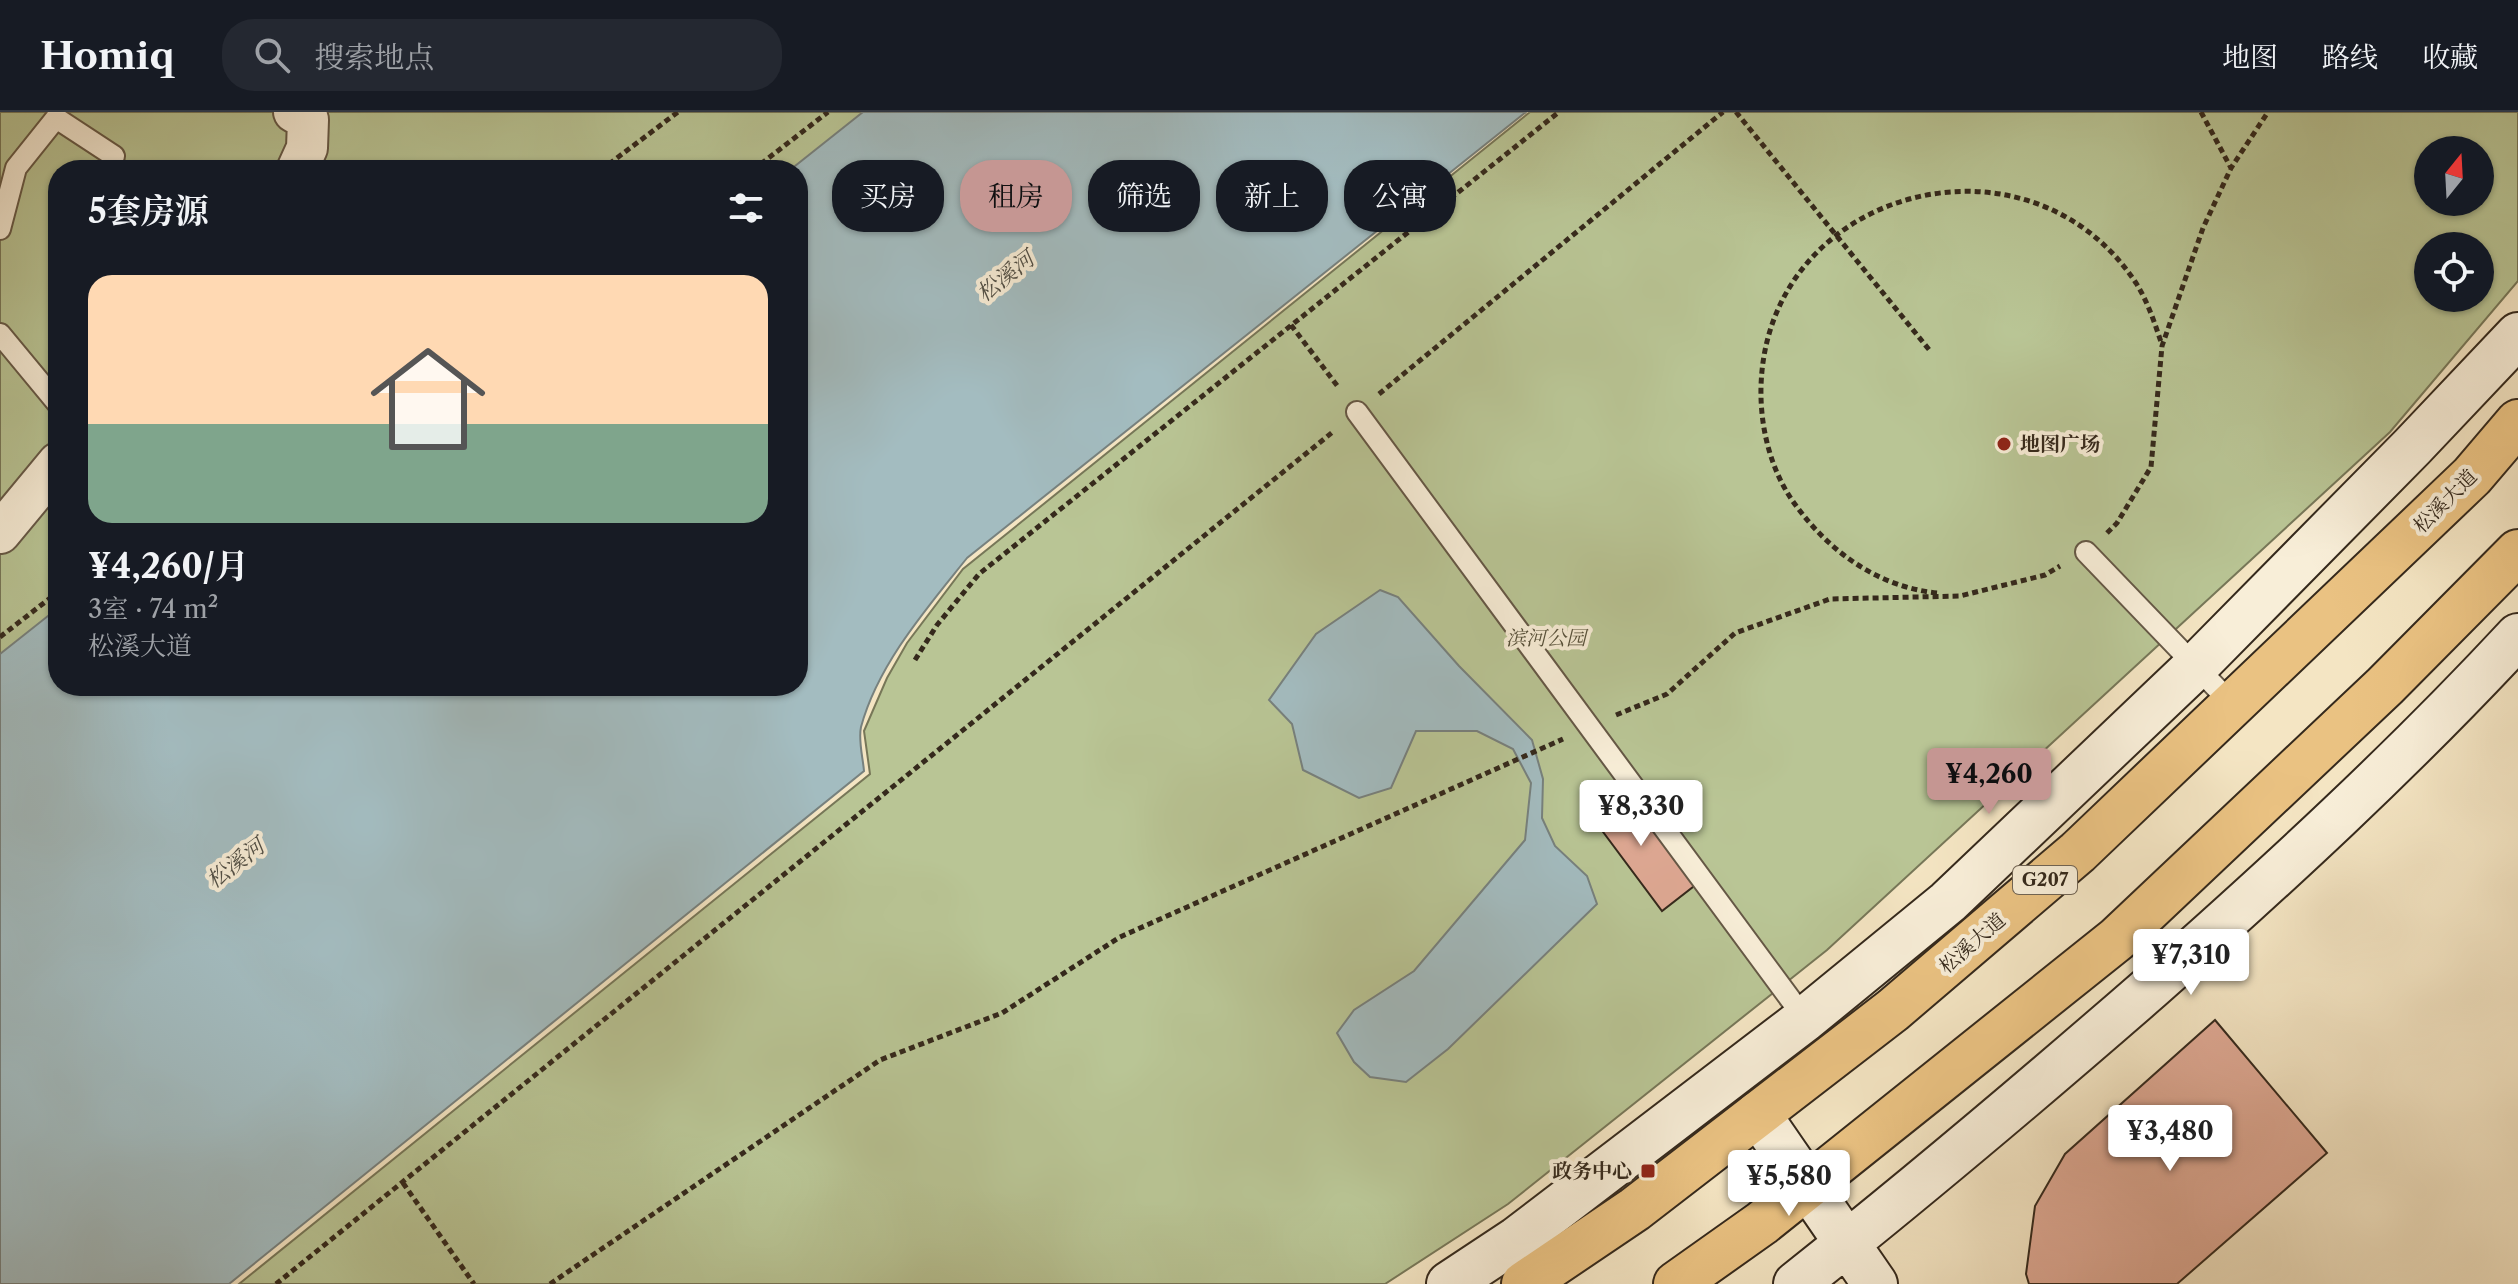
<!DOCTYPE html>
<html lang="zh">
<meta charset="utf-8">
<style>
:root{--surface:#171b24;--page:#242831;--text:#f1f3f6;--muted:#9ea1a6;--line:#363941;--accent:#c59692}
body{margin:0;font-family:"Libre Caslon Text","Noto Serif SC",serif;background:var(--page);color:var(--text);height:100vh;display:flex;flex-direction:column;font-size:30px;white-space:nowrap}
*{box-sizing:border-box;margin:0}
p{font-size:26px;color:var(--muted)}
.icon{flex:none;width:44px;height:44px;fill:none;stroke:currentColor;stroke-width:2;stroke-linecap:round;stroke-linejoin:round}
.map{position:relative;flex:1;overflow:hidden}
.side{position:absolute;left:48px;top:48px;width:760px;height:536px;display:flex;flex-direction:column;background:var(--surface);border-radius:32px;box-shadow:0 2px 6px #0004}
.side>*{flex:none}
.banner{position:absolute;left:832px;top:48px;width:760px;height:72px;display:flex;gap:16px}
.needle{width:52px;rotate:18deg}
.buttons{position:absolute;left:2414px;top:24px;display:grid;gap:16px}
.buttons a{display:grid;place-items:center;width:80px;height:80px;border-radius:50%;background:var(--surface);box-shadow:0 2px 6px #0004;font-size:40px}
.price{position:absolute;translate:-50% -68px;padding:0 18px;border-radius:8px;background:#fff;color:#222;font-size:26px;line-height:52px;filter:drop-shadow(0 2px 4px #0008)}
.price::after{content:'';position:absolute;left:50%;top:48px;width:24px;height:18px;margin-left:-12px;background:inherit;clip-path:polygon(0 0,100% 0,50% 100%)}
.price.selected{background:var(--accent);color:#111}
ul{padding:0;list-style:none}
li{display:grid;align-content:center;gap:16px;height:424px;padding:0 40px}
li span{display:grid;place-items:center;height:248px;border-radius:24px;color:#555}
li>.icon{margin-inline-start:auto}
span .icon{width:144px;height:144px;fill:#fffc;stroke-width:1}
li b{font-size:34px}
h2{display:flex;justify-content:space-between;align-items:center;height:96px;padding:0 40px;font-size:34px}
.pill{padding:0 28px;border-radius:32px;background:var(--surface);box-shadow:0 2px 6px #0004;font-size:28px;line-height:72px}
.pill.selected{background:var(--accent);color:#111}
header{display:flex;align-items:center;gap:48px;box-sizing:border-box;height:112px;padding:0 40px;background:var(--surface);border-bottom:2px solid var(--line)}
header strong{font-size:38px}
nav{display:flex;gap:44px;margin-inline-start:auto;font-size:28px}
.search{width:560px;height:72px;background:var(--page);display:flex;align-items:center;gap:20px;box-sizing:border-box;padding:0 28px;border-radius:32px;color:var(--muted);font-size:30px}
.map>svg:first-child{display:block}
.green{fill:#b9c595;stroke:#777758;stroke-width:2;fill-rule:evenodd}
.water{fill:#a3bcc0;stroke:#77817e;stroke-width:2}
.building{fill:#dea893;stroke:#35291c;stroke-width:2}
.lines{fill:none;stroke-linecap:round;stroke-linejoin:round}
.lane-casing{stroke:#655846;stroke-width:24}
.street-casing{stroke:#655846;stroke-width:44}
.secondary-casing{stroke:#35291c;stroke-width:48}
.highway-casing{stroke:#35291c;stroke-width:48}
.path{stroke:#35291c;stroke-width:5;stroke-dasharray:6 4;stroke-linecap:butt}
.lane{stroke:#f8eed8;stroke-width:20}
.street{stroke:#f8eed8;stroke-width:40}
.secondary{stroke:#f8eed8;stroke-width:44}
.highway{stroke:#eac282;stroke-width:44}
.poi-dot{fill:#8f2418;stroke:#f8eed8;stroke-width:3}
.labels{text-anchor:middle;stroke-width:8;stroke-linejoin:round;paint-order:stroke}
.shield{fill:#f8eed8;stroke:#706454;stroke-width:2}
.shield-label{font-size:18px;font-weight:bold;fill:#35291c}
.poi-label{font-size:20px;font-weight:bold;fill:#35291c;stroke:#f8eed8;text-anchor:start}
.street-label{font-size:20px;fill:#35291c;stroke:#f8eed8}
.park-label{font-size:20px;font-style:italic;fill:#56503a;stroke:#f8eed8}
.water-label{font-size:22px;font-style:italic;fill:#504e45;stroke:#f8eed8}
</style>
<header>
<strong>Homiq</strong>
<div class="search"><svg class="icon" aria-label="search" viewBox="0 0 24 24"><circle cx="10" cy="10" r="6"/><path d="M15 15l6 6"/></svg>搜索地点</div>
<nav><a>地图</a><a>路线</a><a>收藏</a></nav>
</header>
<div class="map">
<svg width="2518" height="1172" viewBox="0 0 2518 1172">
<rect width="100%" height="100%" fill="#f4e5c3"/>
<filter id="stains"><feTurbulence type="fractalNoise" baseFrequency=".0025" numOctaves="4"/><feColorMatrix values="0 0 0 0 .2 0 0 0 0 .09 0 0 0 0 .02 0 0 0 .5 -.17"/></filter>
<radialGradient id="worn" r=".72"><stop offset=".6" stop-color="#630" stop-opacity="0"/><stop offset="1" stop-color="#630" stop-opacity=".3"/></radialGradient>
<!-- green -->
<path class="green" d="M 0,0 L 950,0 L 798,58 L 58,58 L 58,558 L 0,606 Z
M 1530,0 L 2518,0 L 2518,169 L 2390,320 L 1827,838 L 1508,1092 L 1385,1172 L 239,1172 L 870,662 L 864,619 L 887,566 L 907,531 L 963,457 ZM 2428,38 L 2480,38 L 2480,90 L 2428,90 ZM 2428,134 L 2480,134 L 2480,186 L 2428,186 Z"/>
<!-- water -->
<path class="water" d="M 863,0 L 1526,0 L 967,446 C 927,496 878,552 861,615 C 858,628 863,646 864,659 L 229,1172 L 0,1172 L 0,542 L 58,496 L 58,574 L 798,574 L 798,58 L 790,58 Z
M 1380,478 L 1398,485 L 1459,554 L 1532,628 L 1543,667 L 1542,706 L 1555,734 L 1587,764 L 1597,792 L 1448,937 L 1406,970 L 1370,965 L 1354,950 L 1337,921 L 1354,898 L 1414,859 L 1525,728 L 1531,671 L 1513,637 L 1477,619 L 1416,619 L 1391,676 L 1359,686 L 1303,658 L 1292,612 L 1269,588 L 1316,522 Z"/>
<!-- building -->
<path class="building" d="M 1613,671 L 1645,713 L 1651,709 L 1698,771 L 1662,799 L 1583,693 Z
M 2215,908 L 2327,1041 L 2177,1172 L 2029,1172 L 2026,1162 L 2035,1094 L 2065,1042 Z"/>
<g class="lines">
<!-- lane casing -->
<g class="lane-casing">
<path id="lane" d="M 0,117 L 16,56 L 56,6 L 114,44
M 0,222 L 58,292
M 1357,300 L 1805,907
M 2086,440 L 2233,593"/>
</g>
<!-- street casing -->
<g class="street-casing">
<path id="street" d="M 294,0 L 308,8 L 307,36 L 297,58
M 0,421 L 58,351"/>
</g>
<!-- secondary casing -->
<g class="secondary-casing">
<path id="secondary" d="M 1758,1002 L 1875,1172
M 1449,1172 L 1517,1127 L 1805,907 L 1948,790 L 2196,554 L 2412,335 L 2518,223
M 1796,1172 C 1917,1076 2034,977 2150,876 C 2277,764 2403,648 2518,524"/>
</g>
<!-- highway casing -->
<g class="highway-casing">
<path id="highway" d="M 1524,1172 L 1635,1097 L 1893,898 L 2078,740 L 2472,364 L 2518,310
M 1676,1172 L 1762,1111 L 2117,827 L 2385,574 L 2518,440"/>
</g>
<!-- path -->
<path class="path" d="M 1736,0 L 1931,240
M 2201,0 L 2231,56
M 142,53 L 160,58
M 601,58 L 678,0
M 753,58 L 828,0
M 1291,213 L 1339,276
M 1379,282 L 1723,0
M 2107,421 L 2117,411 L 2151,355 L 2162,234 L 2203,116 L 2231,56 L 2268,0
M 1937,481 C 1879,475 1831,441 1797,395 C 1771,361 1760,316 1761,275 C 1766,76 2028,7 2136,171 C 2148,190 2155,212 2162,233
M 0,525 L 58,480
M 915,548 L 937,513 L 979,462 L 1559,0
M 1616,603 L 1667,582 L 1735,521 L 1830,487 L 1960,484 L 2045,463 L 2060,454
M 403,1071 L 474,1172
M 276,1172 L 1334,319
M 550,1172 L 880,948 L 1002,901 L 1120,825 L 1563,627"/>
<!-- lane -->
<use href="#lane" class="lane"/>
<!-- street -->
<use href="#street" class="street"/>
<!-- secondary -->
<use href="#secondary" class="secondary"/>
<!-- highway -->
<use href="#highway" class="highway"/>
</g>
<!-- markers -->
<g class="poi-dot">
<circle cx="2004" cy="332" r="8"/>
<rect x="1640" y="1051" width="16" height="16" rx="4"/>
</g>
<g class="labels">
<!-- shield labels -->
<rect class="shield" x="2013" y="754" width="64" height="28" rx="6"/>
<g class="shield-label">
<text x="2045" y="774">G207</text>
</g>
<!-- poi labels -->
<g class="poi-label">
<text x="2020" y="339">地图广场</text>
<text x="1632" y="1066" text-anchor="end">政务中心</text>
</g>
<!-- street labels -->
<g class="street-label">
<text transform="translate(2445 389) rotate(-45)" y="7">松溪大道</text>
<text transform="translate(1972 831) rotate(-41)" y="7">松溪大道</text>
</g>
<!-- park labels -->
<g class="park-label">
<text x="1546" y="533">滨河公园</text>
</g>
<!-- water labels -->
<g class="water-label">
<text transform="translate(1005 164) rotate(-38)" y="8">松溪河</text>
<text transform="translate(235 751) rotate(-37)" y="8">松溪河</text>
</g>
</g>
<rect width="100%" height="100%" filter="url(#stains)"/>
<rect width="100%" height="100%" fill="url(#worn)"/>
</svg>
<div class="buttons">
<a><svg class="needle" viewBox="-14 -14 28 28"><path d="M0-13l5 13h-10z" fill="#e53935"/><path d="M0 13l5-13h-10z" fill="#9ea1a6"/></svg></a>
<a><svg class="icon" aria-label="locate" viewBox="0 0 24 24"><circle cx="12" cy="12" r="6"/><path d="M12 2v4M12 18v4M2 12h4M18 12h4"/></svg></a>
</div>
<b class="price selected" style="left:1989px;top:704px">¥4,260</b>
<b class="price" style="left:1641px;top:736px">¥8,330</b>
<b class="price" style="left:2191px;top:885px">¥7,310</b>
<b class="price" style="left:2170px;top:1061px">¥3,480</b>
<b class="price" style="left:1789px;top:1106px">¥5,580</b>
<div class="banner">
<a class="pill">买房</a>
<a class="pill selected">租房</a>
<a class="pill">筛选</a>
<a class="pill">新上</a>
<a class="pill">公寓</a>
</div>
<section class="side">
<h2>5套房源<svg class="icon" aria-label="filters" viewBox="0 0 24 24"><path d="M4 7h16M4 17h16"/><circle cx="9" cy="7" r="2"/><circle cx="15" cy="17" r="2"/></svg></h2>
<ul>
<li><span style="background:linear-gradient(#ffd9b3 60%,#7fa58c 0)"><svg class="icon" aria-label="home" viewBox="0 0 24 24"><path d="M3 11l9-7 9 7M6 9v11h12V9"/></svg></span><div><b>¥4,260/月</b><p>3室 · 74 m²</p><p>松溪大道</p></div></li>
</ul>
</section>
</div>
